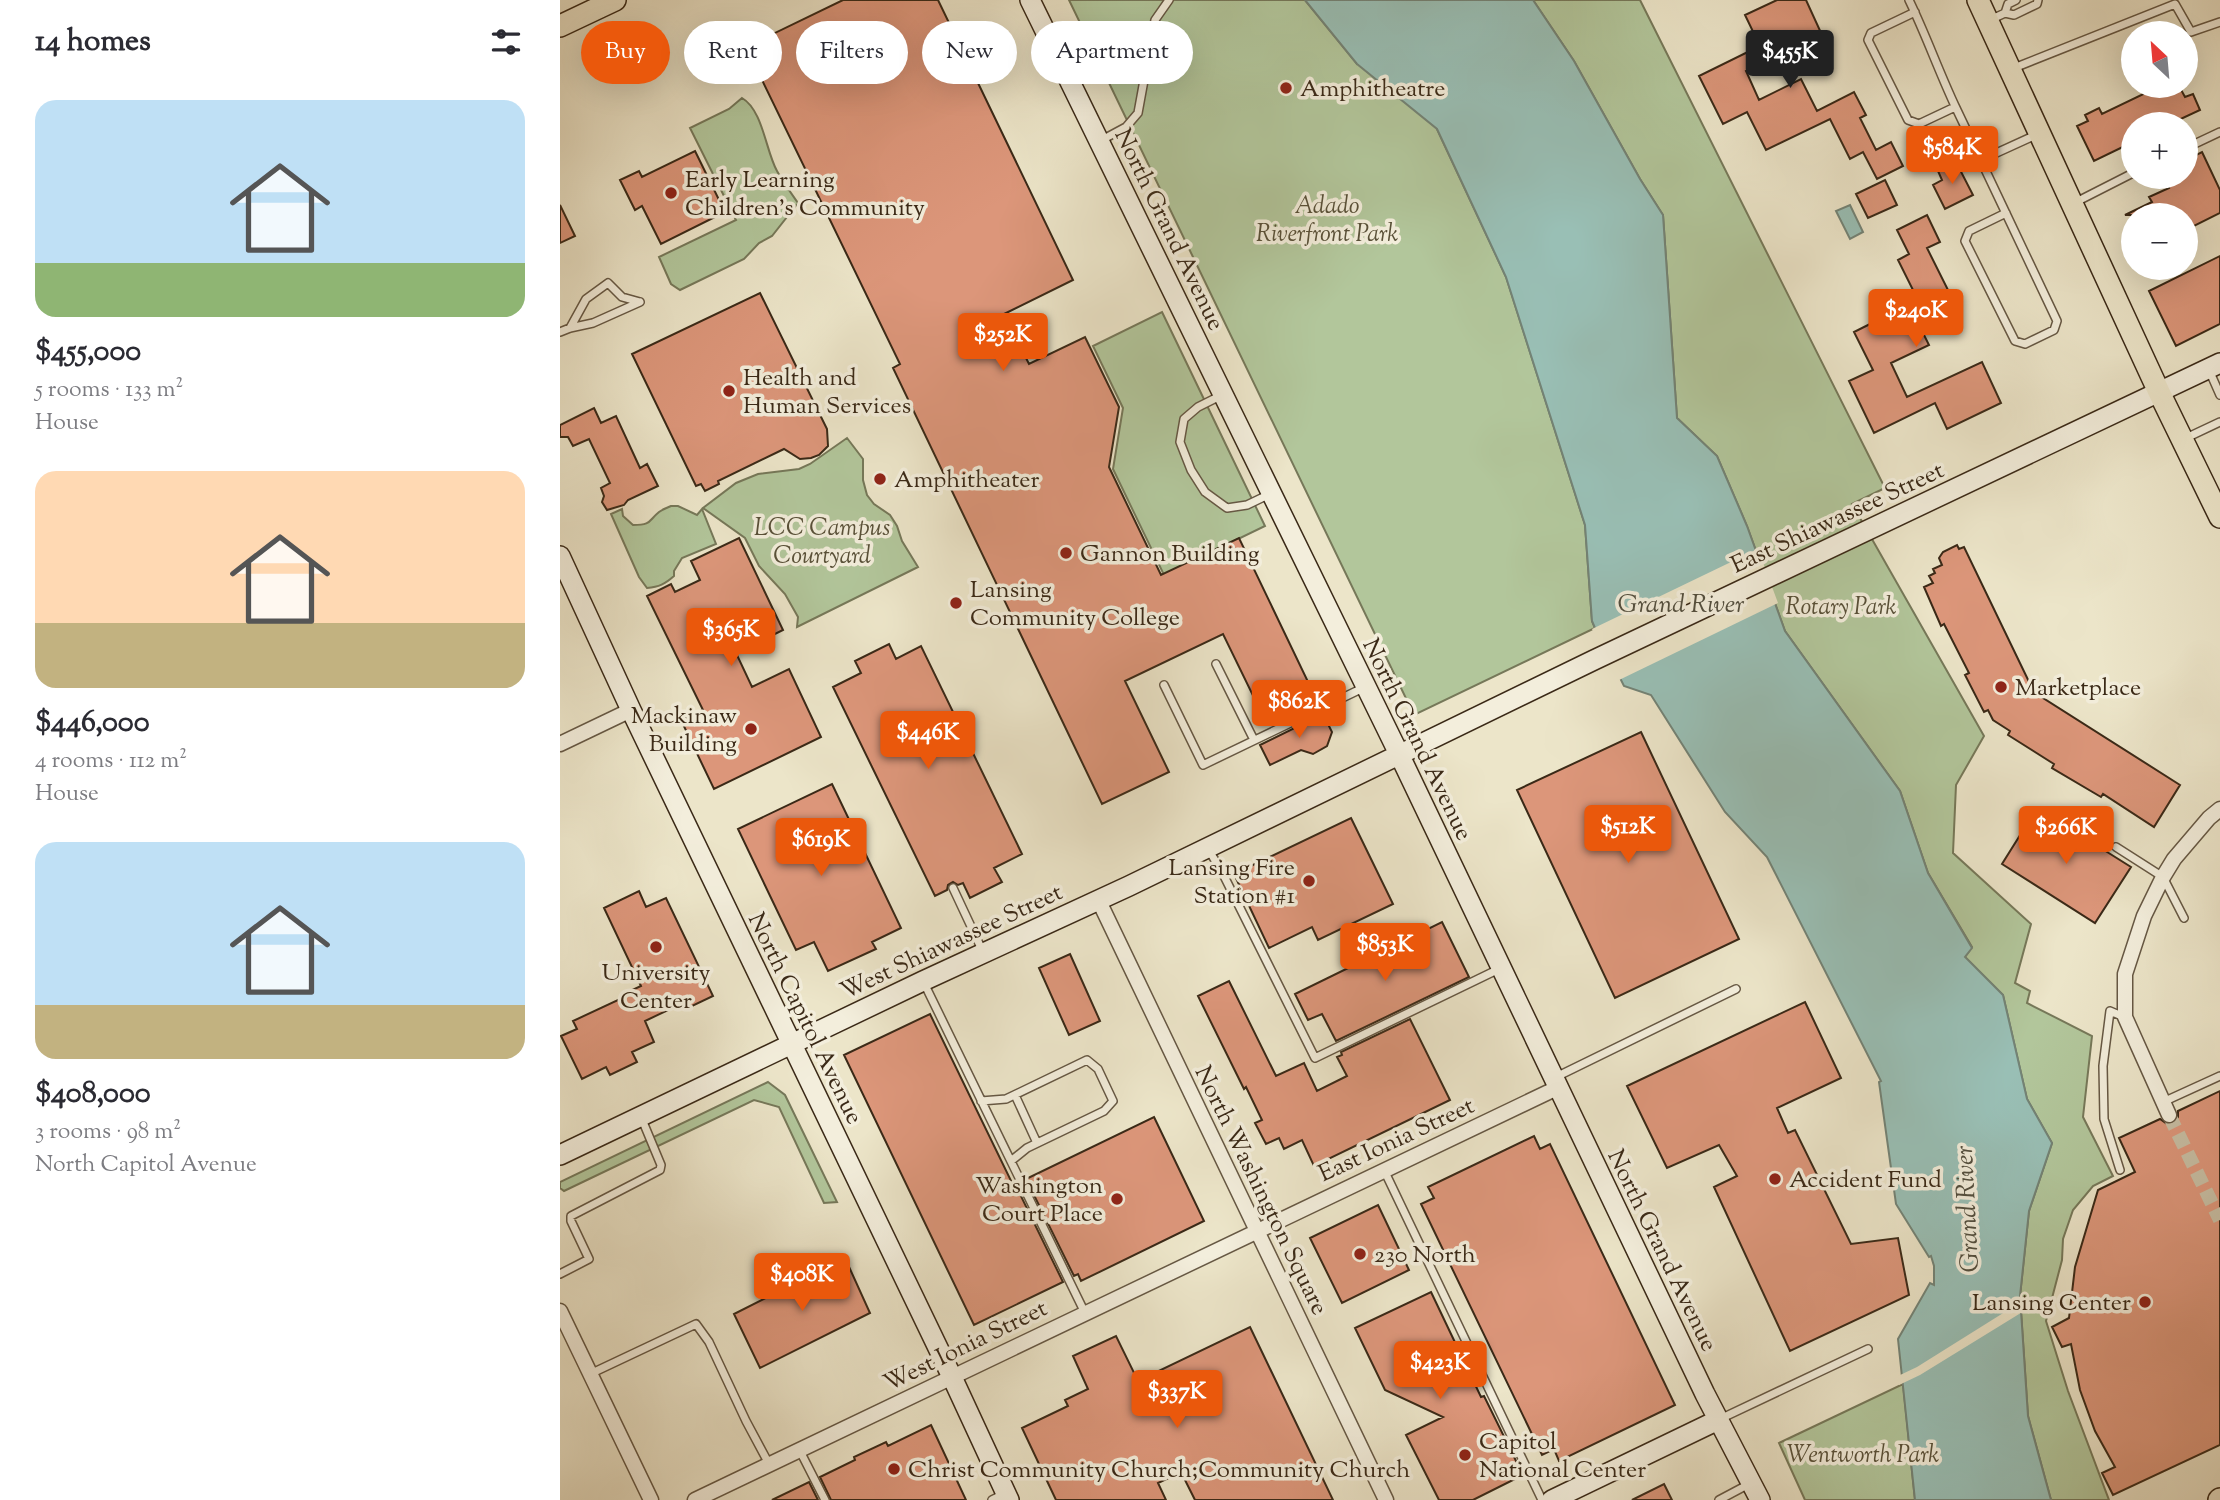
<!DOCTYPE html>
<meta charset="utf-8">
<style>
:root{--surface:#fff;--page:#f2f2f3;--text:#2b2b33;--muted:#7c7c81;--accent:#ea580c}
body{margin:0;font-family:"Sorts Mill Goudy",serif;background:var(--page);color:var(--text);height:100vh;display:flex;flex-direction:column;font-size:26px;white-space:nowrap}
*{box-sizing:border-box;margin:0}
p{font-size:23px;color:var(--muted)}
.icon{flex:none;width:38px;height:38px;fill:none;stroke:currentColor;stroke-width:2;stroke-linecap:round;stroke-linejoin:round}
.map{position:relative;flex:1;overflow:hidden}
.sheet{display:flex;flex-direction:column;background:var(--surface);width:560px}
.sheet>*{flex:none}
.top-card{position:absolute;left:21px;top:21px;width:665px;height:63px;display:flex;gap:14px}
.needle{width:46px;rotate:334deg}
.tools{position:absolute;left:1561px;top:21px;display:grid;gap:14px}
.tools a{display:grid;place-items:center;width:77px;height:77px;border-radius:50%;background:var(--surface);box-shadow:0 7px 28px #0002;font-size:35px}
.price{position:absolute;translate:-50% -60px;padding:0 16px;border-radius:7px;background:var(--accent);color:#fff;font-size:23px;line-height:46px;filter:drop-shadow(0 2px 4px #0008)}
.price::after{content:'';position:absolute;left:50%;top:42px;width:21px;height:16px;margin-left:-10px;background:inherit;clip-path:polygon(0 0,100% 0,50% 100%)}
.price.on{background:#222;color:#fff}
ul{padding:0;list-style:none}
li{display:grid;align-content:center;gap:14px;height:371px;padding:0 35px}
li span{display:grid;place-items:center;height:217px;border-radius:21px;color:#555}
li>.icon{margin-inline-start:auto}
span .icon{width:126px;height:126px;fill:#fffc;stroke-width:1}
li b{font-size:30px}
h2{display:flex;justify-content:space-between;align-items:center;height:84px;padding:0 35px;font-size:30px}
.chip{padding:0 24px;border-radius:32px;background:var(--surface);box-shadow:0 7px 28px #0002;font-size:24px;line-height:63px}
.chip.on{background:var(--accent);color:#fff}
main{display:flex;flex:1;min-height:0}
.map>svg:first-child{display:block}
.green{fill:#b2c69b;stroke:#767859;stroke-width:2}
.water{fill:#99bfb5;stroke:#738376;stroke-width:2}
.pier{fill:#ece5c9}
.building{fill:#dc967a;stroke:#3a2917;stroke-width:2}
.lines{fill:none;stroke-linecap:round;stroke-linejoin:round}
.street-tunnel{stroke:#c8bfa5;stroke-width:14;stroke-dasharray:14 7;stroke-linecap:butt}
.lane-casing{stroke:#665844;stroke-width:10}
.street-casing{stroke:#665844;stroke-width:17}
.secondary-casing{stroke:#3a2917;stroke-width:22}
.primary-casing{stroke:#3a2917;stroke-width:24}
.lane{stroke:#f3eedc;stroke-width:7}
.street{stroke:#f3eedc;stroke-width:14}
.secondary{stroke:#f3eedc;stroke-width:19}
.primary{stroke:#ece5c9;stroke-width:21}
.poi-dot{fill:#8f2418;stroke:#f3eedc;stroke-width:2.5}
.labels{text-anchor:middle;stroke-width:7;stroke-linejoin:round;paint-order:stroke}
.poi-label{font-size:24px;fill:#3a2917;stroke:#f3eedc;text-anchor:start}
.park-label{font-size:24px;font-style:italic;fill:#585038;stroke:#f3eedc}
.street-label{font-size:24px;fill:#3a2917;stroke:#f3eedc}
.water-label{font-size:26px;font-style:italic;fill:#524e3e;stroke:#f3eedc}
</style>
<main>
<section class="sheet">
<h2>14 homes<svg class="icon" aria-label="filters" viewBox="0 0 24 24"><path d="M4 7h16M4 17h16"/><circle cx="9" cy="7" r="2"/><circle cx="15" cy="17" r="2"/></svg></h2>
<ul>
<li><span style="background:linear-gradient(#bfe0f5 75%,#8fb573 0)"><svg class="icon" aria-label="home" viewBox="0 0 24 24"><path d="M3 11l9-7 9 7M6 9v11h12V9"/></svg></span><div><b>$455,000</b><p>5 rooms · 133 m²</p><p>House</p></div></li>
<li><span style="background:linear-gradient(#ffd9b3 70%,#c2b280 0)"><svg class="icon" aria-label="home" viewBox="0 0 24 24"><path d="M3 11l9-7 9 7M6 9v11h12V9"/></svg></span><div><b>$446,000</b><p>4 rooms · 112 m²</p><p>House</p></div></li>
<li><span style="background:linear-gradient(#bfe0f5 75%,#c2b280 0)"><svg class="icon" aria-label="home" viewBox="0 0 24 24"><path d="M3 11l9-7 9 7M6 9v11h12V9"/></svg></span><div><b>$408,000</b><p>3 rooms · 98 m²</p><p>North Capitol Avenue</p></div></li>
</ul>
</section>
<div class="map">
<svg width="1660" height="1500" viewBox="0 0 1660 1500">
<rect width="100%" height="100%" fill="#ece5c9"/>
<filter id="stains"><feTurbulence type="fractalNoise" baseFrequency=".00286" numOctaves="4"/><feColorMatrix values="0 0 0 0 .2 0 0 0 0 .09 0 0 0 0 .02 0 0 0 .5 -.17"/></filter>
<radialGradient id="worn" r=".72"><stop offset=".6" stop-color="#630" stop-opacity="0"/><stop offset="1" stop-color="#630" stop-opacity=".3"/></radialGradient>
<!-- green -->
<path class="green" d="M 509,0 L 745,0 L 797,64 L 897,0 L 877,129 L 946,277 L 1025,525 L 1032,621 L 1035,628 L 854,715 Z
M 973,0 L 1080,0 L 1325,488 L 1292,504 L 1424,736 L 1396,785 L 1393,853 L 1471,924 L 1455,983 L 1470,991 L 1467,1003 L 1532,1036 L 1523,1117 L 1553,1176 L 1533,1186 L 1513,1210 L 1503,1239 L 1502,1260 L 1486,1321 L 1508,1391 L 1549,1500 L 1491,1500 L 1468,1416 L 1460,1296 L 1469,1211 L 1492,1143 L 1467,1099 L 1443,995 L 1405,957 L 1412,947 L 1368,873 L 1340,791 L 1225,631 L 1187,526 L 1157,456 L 1117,418 L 1103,215 L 1080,179 L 1014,61 Z
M 182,98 C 203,110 206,152 217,171 C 223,182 231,193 238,203 L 212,236 L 199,243 L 184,259 L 120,290 L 111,284 L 99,257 L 176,220 L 130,128 L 169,109 Z
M 602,312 L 705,526 L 604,575 L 553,469 L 563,408 L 533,346 Z
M 287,438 L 303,459 L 303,480 L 307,495 L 314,504 L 330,515 L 337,526 L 342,541 L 358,567 L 237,627 L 238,617 L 225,594 L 199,566 L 185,538 L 143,508 L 176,483 L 198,474 L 239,469 L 250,464 Z
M 111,506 L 118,506 L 137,515 L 142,509 L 156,544 L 122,558 L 114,571 L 114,576 C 105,584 99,587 87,588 L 79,577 L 51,514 L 62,509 L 63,516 L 73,525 C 92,525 88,521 99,512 C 103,509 107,508 111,506 Z
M 208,1082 L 225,1095 L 277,1202 L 264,1203 L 219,1107 L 194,1100 L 4,1191 L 0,1188 L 0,1182 Z
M 1343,1384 L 1355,1500 L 1245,1500 L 1219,1443 Z"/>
<!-- water -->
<path class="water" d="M 745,0 L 973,0 L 1014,61 L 1080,179 L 1103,215 L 1117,418 L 1157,456 L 1187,526 L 1225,631 L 1340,791 L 1368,873 L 1412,948 L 1405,957 L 1443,995 L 1467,1099 L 1492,1143 L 1469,1211 L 1460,1296 L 1468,1416 L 1491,1500 L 1355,1500 L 1338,1339 L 1370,1283 L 1374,1285 L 1374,1266 L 1371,1256 L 1369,1257 L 1336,1204 L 1319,1082 L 1321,1081 L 1207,857 L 1165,812 L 1091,695 L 1064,686 L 1035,628 L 1032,621 L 1025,525 L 946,277 L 877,129 L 797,64 Z
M 1290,205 L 1303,232 L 1290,239 L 1276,211 Z"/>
<!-- pier -->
<path class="pier" d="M 1198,549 L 1218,603 L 1057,681 L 1032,629 Z
M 1464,1300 L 1464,1311 L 1360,1375 L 1339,1385 L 1338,1376 L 1357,1367 Z"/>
<!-- building -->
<path class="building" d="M 283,0 L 378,0 L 513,280 L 444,314 L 469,364 L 525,337 L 559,407 L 549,467 L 601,575 L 679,538 L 750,686 L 700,710 L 663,634 L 565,681 L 609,772 L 542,804 L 333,368 L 340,364 L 186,47 Z
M 1217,0 L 1246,0 L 1262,35 L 1186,71 L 1199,100 L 1241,79 L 1257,111 L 1294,92 L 1306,115 L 1300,118 L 1316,150 L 1331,142 L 1343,166 L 1317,179 L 1303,152 L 1290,159 L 1270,119 L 1206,150 L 1187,112 L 1163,124 L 1139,76 L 1200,46 L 1185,15 Z
M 1600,86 L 1619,86 L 1625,97 L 1633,94 L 1640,110 L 1610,124 L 1573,124 L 1573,142 L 1534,161 L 1517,126 L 1528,121 L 1525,115 L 1539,108 L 1542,114 Z
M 135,151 L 165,212 L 101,244 L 82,206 L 75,210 L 60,180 L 79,171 L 82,177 Z
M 1642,152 L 1660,190 L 1660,213 L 1626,230 L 1626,215 L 1565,215 L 1592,202 L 1589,197 L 1609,188 L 1603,177 L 1626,177 L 1626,160 Z
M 1396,162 L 1413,195 L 1385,209 L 1373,185 L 1382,180 L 1378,171 Z
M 1325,180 L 1337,205 L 1308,218 L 1296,194 Z
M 0,205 L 15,236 L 0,243 Z
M 1367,215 L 1380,242 L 1367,248 L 1392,298 L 1355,317 L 1369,345 L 1331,363 L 1347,397 L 1422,362 L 1441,403 L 1387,429 L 1375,403 L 1314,433 L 1289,381 L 1313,370 L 1294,332 L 1358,300 L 1338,260 L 1349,254 L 1337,230 Z
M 1660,256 L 1660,324 L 1616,346 L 1589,291 Z
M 200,293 L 267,429 L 268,446 L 259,455 L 251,458 L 240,459 L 224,449 L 158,481 L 159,484 L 145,491 L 141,484 L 136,486 L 72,354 Z
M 34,408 L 41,423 L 56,416 L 80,468 L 87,464 L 98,486 L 68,500 L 64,505 L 47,510 L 42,502 L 44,496 L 41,488 L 50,483 L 29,439 L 13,446 L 8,437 L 0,437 L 0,425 Z
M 179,538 L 223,630 L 176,653 L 192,687 L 229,669 L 261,737 L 154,789 L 121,720 L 143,710 L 87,596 L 111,584 L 115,592 L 140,580 L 131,561 Z
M 1397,545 L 1399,549 L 1404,547 L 1472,688 L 1481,693 L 1480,696 L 1620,785 L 1594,827 L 1543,794 L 1541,797 L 1492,768 L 1494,764 L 1448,735 L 1450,731 L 1433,720 L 1428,710 L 1424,712 L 1405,675 L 1409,673 L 1384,624 L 1381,626 L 1364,587 L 1373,583 L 1369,576 L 1375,573 L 1373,569 L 1382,565 L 1379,558 L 1383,552 Z
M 329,644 L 336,659 L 361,646 L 462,854 L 434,868 L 442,882 L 410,898 L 403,883 L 398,885 L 393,882 L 388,885 L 387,890 L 375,896 L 273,687 L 301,673 L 295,661 Z
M 763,714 L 772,732 L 767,746 L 753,754 L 741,750 L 710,765 L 700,745 Z
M 1081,732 L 1179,939 L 1055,998 L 957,790 Z
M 272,784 L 341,928 L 312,942 L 316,949 L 268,971 L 254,942 L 236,950 L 178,829 Z
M 1477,808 L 1571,867 L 1535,923 L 1442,864 Z
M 791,818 L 833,904 L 758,940 L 752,927 L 709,948 L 674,874 Z
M 79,891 L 86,907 L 106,898 L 153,996 L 130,1007 L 127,1001 L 85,1021 L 94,1042 L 72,1052 L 77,1062 L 50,1075 L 46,1067 L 22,1079 L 1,1036 L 17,1029 L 13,1021 L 71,994 L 70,991 L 81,986 L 44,908 Z
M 882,922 L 909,977 L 776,1041 L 762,1014 L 748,1020 L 735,994 Z
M 510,954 L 540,1021 L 509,1035 L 479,968 Z
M 669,981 L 716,1076 L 744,1063 L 757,1091 L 787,1076 L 777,1057 L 782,1055 L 781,1052 L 850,1019 L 890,1100 L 754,1166 L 742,1140 L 724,1149 L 719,1138 L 706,1144 L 695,1123 L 702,1120 L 686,1087 L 684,1089 L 638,996 Z
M 1245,1002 L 1281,1078 L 1217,1108 L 1228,1133 L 1235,1130 L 1291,1244 L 1338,1238 L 1349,1295 L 1230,1351 L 1154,1187 L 1177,1176 L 1159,1145 L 1107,1168 L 1067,1086 Z
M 370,1014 L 453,1185 L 455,1184 L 503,1282 L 414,1325 L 284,1055 Z
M 1660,1091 L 1660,1445 L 1553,1495 L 1542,1473 L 1555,1467 L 1535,1431 L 1520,1390 L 1511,1344 L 1502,1347 L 1492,1327 L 1509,1318 L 1515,1267 L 1538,1190 L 1575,1172 L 1559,1138 L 1600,1119 L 1607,1124 L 1614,1123 L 1618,1117 L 1618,1111 Z
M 594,1117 L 644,1221 L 521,1281 L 518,1274 L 514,1276 L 466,1179 Z
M 974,1136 L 980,1149 L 990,1144 L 1115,1405 L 999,1461 L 994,1449 L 982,1455 L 861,1204 L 874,1198 L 868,1187 Z
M 818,1205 L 849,1270 L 782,1303 L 750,1238 Z
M 285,1258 L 310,1313 L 200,1368 L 174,1314 Z
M 871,1292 L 921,1397 L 924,1396 L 963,1475 L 913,1500 L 879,1500 L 846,1435 L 883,1417 L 825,1390 L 795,1328 Z
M 690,1327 L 773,1500 L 635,1500 L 621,1472 L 598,1483 L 606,1500 L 496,1500 L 462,1428 L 508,1406 L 505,1400 L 528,1389 L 513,1356 L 556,1336 L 578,1381 Z
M 371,1425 L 406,1500 L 271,1500 L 260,1477 L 295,1460 L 294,1457 L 326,1442 L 328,1446 Z
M 249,1482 L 258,1500 L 212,1500 Z
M 1104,1484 L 1112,1500 L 1072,1500 Z"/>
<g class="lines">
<!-- street-tunnel -->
<path class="street-tunnel" d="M 1609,1115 L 1660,1220"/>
<!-- lane casing -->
<g class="lane-casing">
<path id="lane" d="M 1349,0 C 1366,35 1379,72 1396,108 C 1429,179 1464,250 1497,321 L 1494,330 L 1465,344 L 1455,341 L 1405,241 L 1409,231 L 1446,213
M 1355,12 L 1311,33 L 1308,40 L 1348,120 L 1359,124 L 1395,107
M 1445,13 L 1448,4 L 1456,0
M 1430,20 L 1445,13 L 1454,15 L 1477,4 L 1478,0
M 1454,68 L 1615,4 L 1631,32 L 1660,22
M 540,141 L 566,127 L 578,113 L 595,20 L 609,0
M 1626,148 L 1660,132
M 1421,160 L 1478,134
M 1516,202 L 1573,173
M 10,328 L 26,299 L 48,283 L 62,297 L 80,302
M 0,332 L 10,328 L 33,323 L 80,302
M 1649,370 L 1660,395
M 662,395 L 638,407 L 624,419 L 620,442 L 631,470 L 645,492 L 667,508 L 687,505 L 710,494
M 1626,438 L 1660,422
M 656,664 L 694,740
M 604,685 L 643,765 L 805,687
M 1556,847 L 1603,877 L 1624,918
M 648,849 L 661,870 L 755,1058 L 939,969
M 393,888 L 423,952
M 364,983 L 525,1313
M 996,1077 L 1176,989
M 455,1095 L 477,1143
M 421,1101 L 446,1099 L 527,1060 L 538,1069 L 553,1101 L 544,1111 L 467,1148 L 451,1161
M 1603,1102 L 1660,1076
M 824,1170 L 982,1500
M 1560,1170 L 1544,1119 L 1543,1066 L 1550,1011 L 1564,1017
M 0,1274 L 29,1259 L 11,1221 L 11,1216 L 100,1170 L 101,1165 L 81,1117
M 30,1374 L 136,1324 L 149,1342 L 186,1421 L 209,1464
M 1160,1419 L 1308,1349
M 240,1451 L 265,1500
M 432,1500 L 446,1493
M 1159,1500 L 1191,1483"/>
</g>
<!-- street casing -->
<g class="street-casing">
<path id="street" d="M 0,744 L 71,710
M 538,899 L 826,1500
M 1609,1115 L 1565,1017 L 1565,974 L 1584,916 L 1603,877 L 1614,859 L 1649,818 L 1660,809
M 0,1311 L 91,1500
M 135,1500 L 997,1088"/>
</g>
<!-- secondary casing -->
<g class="secondary-casing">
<path id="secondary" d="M 470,0 L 840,756 L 1145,1394 L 1200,1500
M 0,556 L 71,710 L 392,1377 L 449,1500
M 0,1155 L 363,981 L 569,886 L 1034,660 L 1660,363
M 992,1500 L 1158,1420"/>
</g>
<!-- primary casing -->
<g class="primary-casing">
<path id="primary" d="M 1418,0 L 1599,392 L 1660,517
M 0,26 L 55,0
M 1659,1500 L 1660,1499"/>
</g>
<!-- lane -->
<use href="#lane" class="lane"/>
<!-- street -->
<use href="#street" class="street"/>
<!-- secondary -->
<use href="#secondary" class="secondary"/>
<!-- primary -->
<use href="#primary" class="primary"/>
</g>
<!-- markers -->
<g class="poi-dot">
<circle cx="726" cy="88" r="7"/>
<circle cx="111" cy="193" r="7"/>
<circle cx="169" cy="391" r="7"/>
<circle cx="320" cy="479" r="7"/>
<circle cx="506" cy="553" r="7"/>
<circle cx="396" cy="603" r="7"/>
<circle cx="1441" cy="687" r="7"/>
<circle cx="191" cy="729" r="7"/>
<circle cx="749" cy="881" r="7"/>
<circle cx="96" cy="947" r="7"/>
<circle cx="1215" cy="1179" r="7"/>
<circle cx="557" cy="1199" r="7"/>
<circle cx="800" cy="1254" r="7"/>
<circle cx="1585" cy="1302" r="7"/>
<circle cx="905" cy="1455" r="7"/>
<circle cx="334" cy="1469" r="7"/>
</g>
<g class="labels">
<!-- poi labels -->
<g class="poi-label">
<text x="740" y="96">Amphitheatre</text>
<text x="125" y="187">Early Learning<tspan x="125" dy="28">Children's Community</tspan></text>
<text x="183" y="385">Health and<tspan x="183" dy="28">Human Services</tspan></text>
<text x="334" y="487">Amphitheater</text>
<text x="520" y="561">Gannon Building</text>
<text x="410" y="597">Lansing<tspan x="410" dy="28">Community College</tspan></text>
<text x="1455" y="695">Marketplace</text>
<text x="177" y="723" text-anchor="end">Mackinaw<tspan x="177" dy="28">Building</tspan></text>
<text x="735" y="875" text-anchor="end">Lansing Fire<tspan x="735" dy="28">Station #1</tspan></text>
<text x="96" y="980" text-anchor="middle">University<tspan x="96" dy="28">Center</tspan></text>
<text x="1229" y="1187">Accident Fund</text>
<text x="543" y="1193" text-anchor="end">Washington<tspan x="543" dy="28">Court Place</tspan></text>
<text x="814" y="1262">230 North</text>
<text x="1571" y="1310" text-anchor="end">Lansing Center</text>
<text x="919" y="1449">Capitol<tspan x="919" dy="28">National Center</tspan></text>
<text x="348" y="1477">Christ Community Church;Community Church</text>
</g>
<!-- park labels -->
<g class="park-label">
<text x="767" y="213">Adado<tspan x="767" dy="28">Riverfront Park</tspan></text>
<text x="262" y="535">LCC Campus<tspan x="262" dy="28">Courtyard</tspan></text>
<text x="1281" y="614">Rotary Park</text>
<text x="1303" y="1462">Wentworth Park</text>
</g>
<!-- street labels -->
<g class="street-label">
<text transform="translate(610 229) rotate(64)" y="8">North Grand Avenue</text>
<text transform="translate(1277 517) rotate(-25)" y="8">East Shiawassee Street</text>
<text transform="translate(858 739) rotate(64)" y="8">North Grand Avenue</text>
<text transform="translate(391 941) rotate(-25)" y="8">West Shiawassee Street</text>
<text transform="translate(246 1018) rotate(64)" y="8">North Capitol Avenue</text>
<text transform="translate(836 1139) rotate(-25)" y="8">East Ionia Street</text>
<text transform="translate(702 1190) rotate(64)" y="8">North Washington Square</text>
<text transform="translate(1103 1250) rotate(64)" y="8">North Grand Avenue</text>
<text transform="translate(405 1345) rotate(-26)" y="8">West Ionia Street</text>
</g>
<!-- water labels -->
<g class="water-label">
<text x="1121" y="612">Grand River</text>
<text transform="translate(1406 1209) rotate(-93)" y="9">Grand River</text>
</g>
</g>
<rect width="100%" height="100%" filter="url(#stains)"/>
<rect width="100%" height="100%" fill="url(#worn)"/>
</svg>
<div class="tools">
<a><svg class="needle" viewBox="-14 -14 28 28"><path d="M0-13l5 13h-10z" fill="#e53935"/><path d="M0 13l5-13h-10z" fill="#7c7c81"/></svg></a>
<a>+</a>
<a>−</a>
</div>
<b class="price on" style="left:1230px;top:90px">$455K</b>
<b class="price" style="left:1392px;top:186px">$584K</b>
<b class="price" style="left:1356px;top:349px">$240K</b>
<b class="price" style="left:443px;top:373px">$252K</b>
<b class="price" style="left:171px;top:668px">$365K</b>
<b class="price" style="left:739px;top:740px">$862K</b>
<b class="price" style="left:368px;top:771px">$446K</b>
<b class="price" style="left:1068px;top:865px">$512K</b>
<b class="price" style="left:1506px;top:866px">$266K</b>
<b class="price" style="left:261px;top:878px">$619K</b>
<b class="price" style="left:825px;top:983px">$853K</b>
<b class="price" style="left:242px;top:1313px">$408K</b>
<b class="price" style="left:880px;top:1401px">$423K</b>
<b class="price" style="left:617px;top:1430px">$337K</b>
<div class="top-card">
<a class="chip on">Buy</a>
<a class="chip">Rent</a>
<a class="chip">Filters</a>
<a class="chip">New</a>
<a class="chip">Apartment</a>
</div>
</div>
</main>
